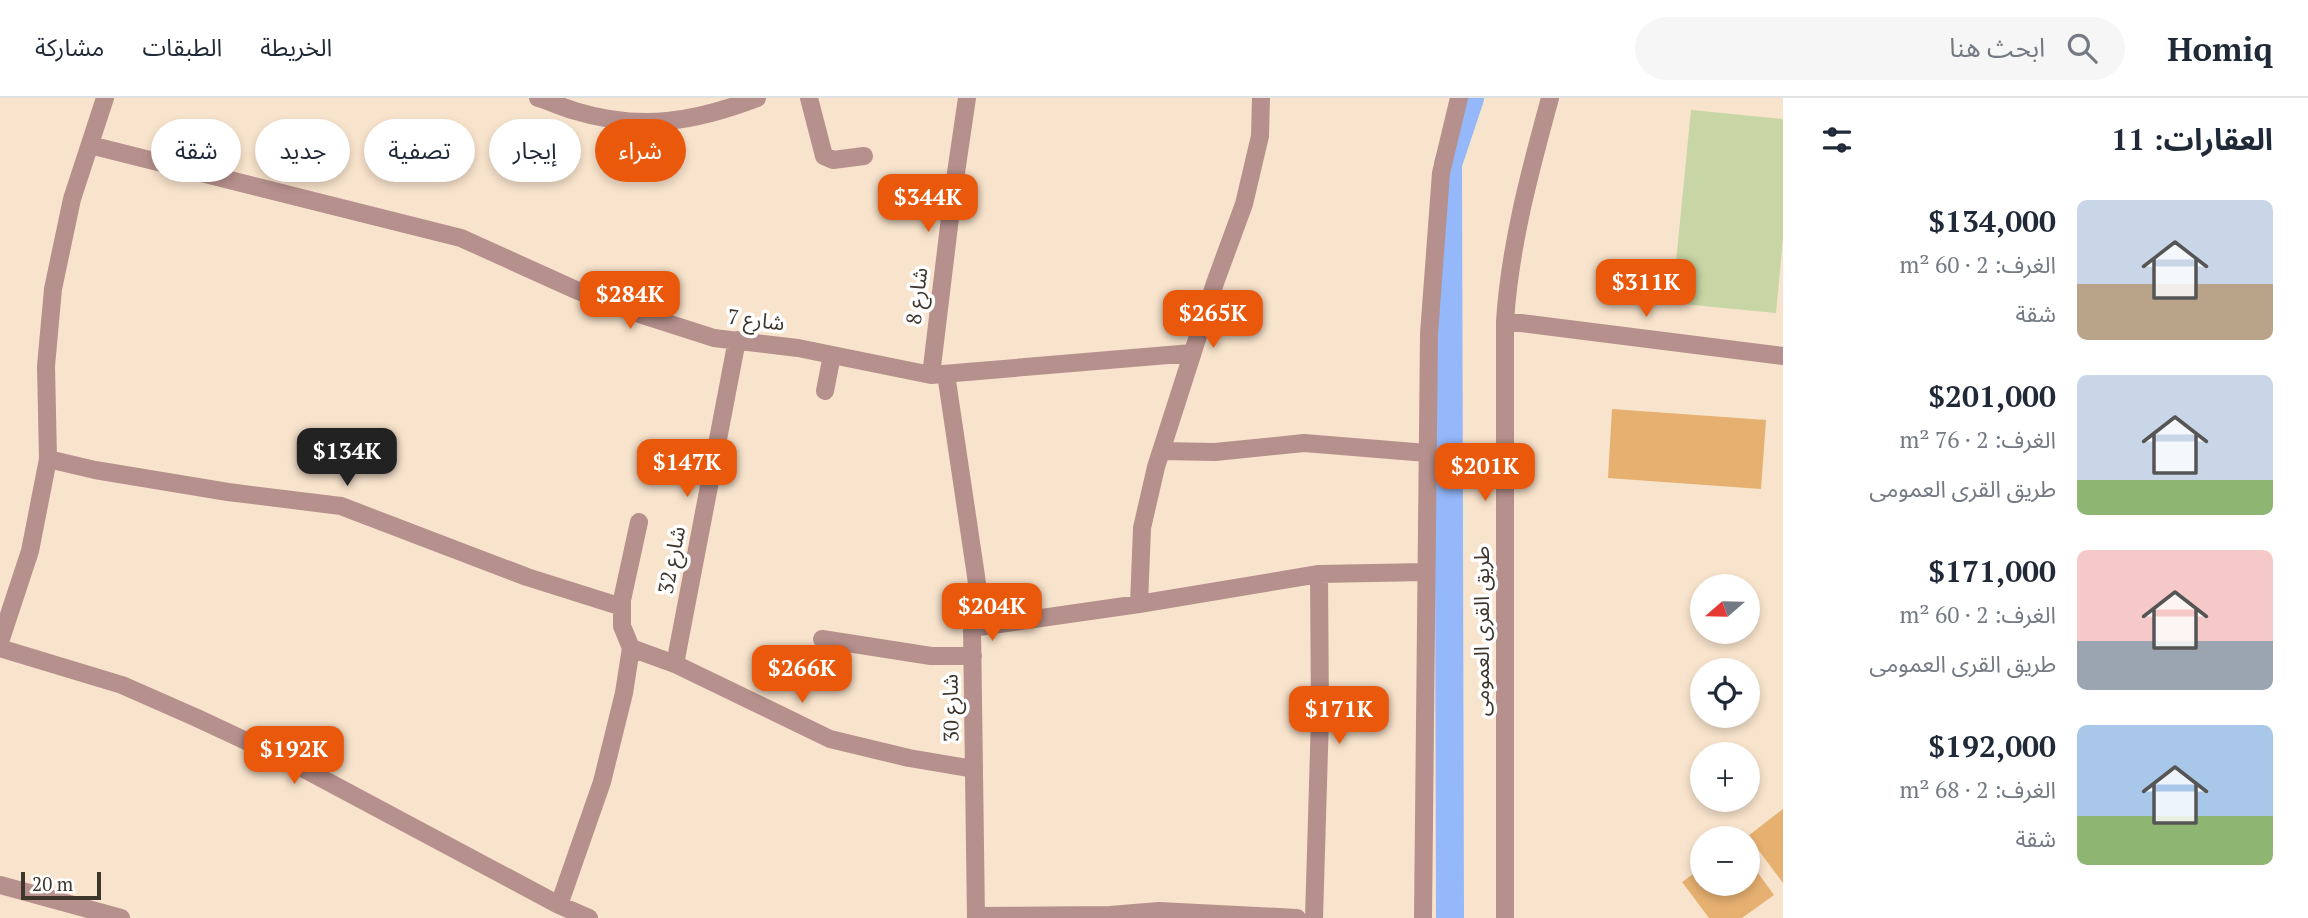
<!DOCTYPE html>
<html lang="ar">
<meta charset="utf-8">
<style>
:root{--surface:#fff;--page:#f6f6f7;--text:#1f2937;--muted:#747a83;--line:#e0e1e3;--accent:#ea580c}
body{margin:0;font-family:"PT Serif","Noto Sans Arabic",serif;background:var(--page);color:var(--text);direction:rtl;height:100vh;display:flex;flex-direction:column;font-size:26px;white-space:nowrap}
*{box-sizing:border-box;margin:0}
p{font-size:23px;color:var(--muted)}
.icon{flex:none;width:38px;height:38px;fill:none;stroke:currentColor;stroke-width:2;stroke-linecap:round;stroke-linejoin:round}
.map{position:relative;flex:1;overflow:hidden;direction:ltr}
.panel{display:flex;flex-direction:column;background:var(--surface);width:525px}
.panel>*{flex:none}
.top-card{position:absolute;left:21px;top:21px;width:665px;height:63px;direction:rtl;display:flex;gap:14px}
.needle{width:46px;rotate:250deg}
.buttons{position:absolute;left:1690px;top:476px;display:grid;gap:14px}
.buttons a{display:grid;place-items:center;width:70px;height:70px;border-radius:50%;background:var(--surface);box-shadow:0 4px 10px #0003;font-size:35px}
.scale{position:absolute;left:21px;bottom:18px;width:80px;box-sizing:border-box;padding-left:7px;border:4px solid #3e362d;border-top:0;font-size:19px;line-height:24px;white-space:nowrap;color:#3e362d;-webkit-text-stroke:5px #fff;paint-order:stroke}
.price{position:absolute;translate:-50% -60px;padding:0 16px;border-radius:14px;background:var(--accent);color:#fff;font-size:23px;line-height:46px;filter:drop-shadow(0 2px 4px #0008)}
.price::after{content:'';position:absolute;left:50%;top:42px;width:21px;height:16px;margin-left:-10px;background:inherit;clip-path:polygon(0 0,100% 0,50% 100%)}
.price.on{background:#222;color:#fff}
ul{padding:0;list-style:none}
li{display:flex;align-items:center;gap:21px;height:175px;padding:0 35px}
li span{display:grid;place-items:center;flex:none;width:196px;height:140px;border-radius:10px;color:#555}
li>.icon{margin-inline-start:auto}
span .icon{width:84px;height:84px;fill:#fffc;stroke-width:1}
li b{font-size:30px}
h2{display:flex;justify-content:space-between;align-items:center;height:84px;padding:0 35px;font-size:30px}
.tag{padding:0 24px;border-radius:32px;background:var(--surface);box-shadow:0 4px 10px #0003;font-size:24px;line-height:63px}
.tag.on{background:var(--accent);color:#fff}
header{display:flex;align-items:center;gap:42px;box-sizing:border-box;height:98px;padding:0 35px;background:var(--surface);border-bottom:2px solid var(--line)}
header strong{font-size:33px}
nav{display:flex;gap:38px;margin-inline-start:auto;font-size:24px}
.search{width:490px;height:63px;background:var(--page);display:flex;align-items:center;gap:18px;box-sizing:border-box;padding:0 24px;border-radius:38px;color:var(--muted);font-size:26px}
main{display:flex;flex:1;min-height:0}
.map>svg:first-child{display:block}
.garden{fill:#c8d5a4}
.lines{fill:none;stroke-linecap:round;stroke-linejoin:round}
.canal{stroke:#95b8fa;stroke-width:28}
.building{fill:#e6b071}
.minor{stroke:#b6908c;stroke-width:18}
.labels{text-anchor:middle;stroke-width:7;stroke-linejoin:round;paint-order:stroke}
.street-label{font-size:21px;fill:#3e362d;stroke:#fff}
</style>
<header>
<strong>Homiq</strong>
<div class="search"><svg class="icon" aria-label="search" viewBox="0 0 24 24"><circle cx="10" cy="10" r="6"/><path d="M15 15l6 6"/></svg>ابحث هنا</div>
<nav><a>الخريطة</a><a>الطبقات</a><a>مشاركة</a></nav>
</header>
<main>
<section class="panel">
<h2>العقارات: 11<svg class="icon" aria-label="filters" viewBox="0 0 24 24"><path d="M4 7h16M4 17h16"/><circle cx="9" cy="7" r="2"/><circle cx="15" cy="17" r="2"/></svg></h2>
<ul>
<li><span style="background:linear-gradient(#c9d6e8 60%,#b9a48a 0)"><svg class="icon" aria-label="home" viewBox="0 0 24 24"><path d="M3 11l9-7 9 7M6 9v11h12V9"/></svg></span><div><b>$134,000</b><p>الغرف: 2 · 60 m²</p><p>شقة</p></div></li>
<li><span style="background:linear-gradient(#c9d6e8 75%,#8fb573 0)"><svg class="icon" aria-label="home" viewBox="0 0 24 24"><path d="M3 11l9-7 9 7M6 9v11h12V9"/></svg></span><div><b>$201,000</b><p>الغرف: 2 · 76 m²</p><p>طريق القرى العمومى</p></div></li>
<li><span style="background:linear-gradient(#f6c9c9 65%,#9aa5b1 0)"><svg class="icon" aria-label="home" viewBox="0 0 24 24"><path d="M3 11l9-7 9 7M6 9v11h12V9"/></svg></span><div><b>$171,000</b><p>الغرف: 2 · 60 m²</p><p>طريق القرى العمومى</p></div></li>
<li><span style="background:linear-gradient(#a9c7e8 65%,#8fb573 0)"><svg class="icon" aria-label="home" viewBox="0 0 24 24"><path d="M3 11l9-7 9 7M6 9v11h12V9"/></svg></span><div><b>$192,000</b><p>الغرف: 2 · 68 m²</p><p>شقة</p></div></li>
</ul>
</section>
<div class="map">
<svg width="1783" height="820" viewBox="0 0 1783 820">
<rect width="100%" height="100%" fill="#f8e3cc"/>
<!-- garden -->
<path class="garden" d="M 1691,12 L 1783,21 L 1783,140 L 1776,215 L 1672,205 Z"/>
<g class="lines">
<!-- canal -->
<path class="canal" d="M 1450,820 L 1448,66 L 1470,0"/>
</g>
<!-- building -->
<path class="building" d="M 1612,311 L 1766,322 L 1761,391 L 1608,380 Z
M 1783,711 L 1783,785 L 1748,738 Z
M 1748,761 L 1774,797 L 1742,820 L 1709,820 L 1682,784 L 1703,769 L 1703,786 L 1748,786 Z"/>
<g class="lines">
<!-- minor -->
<path class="minor" d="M 538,0 C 551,4 562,9 575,13 C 641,33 694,24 757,0
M 809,0 L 824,58 L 833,62 L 864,58
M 90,47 L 461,140 L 576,192 L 636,215 L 714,240 L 798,250 L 931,277 L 1192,255
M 1505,223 L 1783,258
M 946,276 L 977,485 L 972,530 L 976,820
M 931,277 L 953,95 L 967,0
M 825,293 L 832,257
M 1161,353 L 1215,354 L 1304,345 L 1427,355
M 48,361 L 95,372 L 228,394 L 341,408 L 527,479 L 622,509
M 1139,506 L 1142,430 L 1156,369 L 1215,185 L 1244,106 L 1260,38 L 1261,0
M 972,530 L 1139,506 L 1319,476 L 1426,474
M 822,541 L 931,558 L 973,558
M 0,544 L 30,453 L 48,361 L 46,268 L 53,191 L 72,101 L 105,0
M 0,550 L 122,587 L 197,620 L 291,664 L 559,807 L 589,820
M 631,550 L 675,566 L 830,641 L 909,660 L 974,671
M 675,566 L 737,242
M 0,787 L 121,820
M 559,807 L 602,684 L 624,595 L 631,550 L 622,528 L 622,502 L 639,424
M 976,818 L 1110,817 L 1159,813 L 1297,820
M 1314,820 L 1320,619 L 1319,476
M 1423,820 L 1429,236 L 1441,75 L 1459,0
M 1505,820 L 1505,223 C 1510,147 1530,73 1550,0"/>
</g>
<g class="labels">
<!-- street labels -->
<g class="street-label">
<text transform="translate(917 198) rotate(-83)" y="7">شارع 8</text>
<text transform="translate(756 222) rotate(7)" y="7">شارع 7</text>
<text transform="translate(672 462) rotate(-79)" y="7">شارع 32</text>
<text transform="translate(1482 533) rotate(-90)" y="7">طريق القرى العمومى</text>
<text transform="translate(951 610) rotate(-91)" y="7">شارع 30</text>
</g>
</g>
</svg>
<div class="buttons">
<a><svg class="needle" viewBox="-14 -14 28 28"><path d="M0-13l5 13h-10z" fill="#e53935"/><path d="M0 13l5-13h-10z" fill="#747a83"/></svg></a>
<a><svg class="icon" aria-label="locate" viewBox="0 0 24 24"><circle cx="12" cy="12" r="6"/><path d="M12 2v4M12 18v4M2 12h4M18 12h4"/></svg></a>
<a>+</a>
<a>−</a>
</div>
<div class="scale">20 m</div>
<b class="price" style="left:928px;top:136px">$344K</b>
<b class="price" style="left:1646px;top:221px">$311K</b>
<b class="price" style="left:630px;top:233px">$284K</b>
<b class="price" style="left:1213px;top:252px">$265K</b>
<b class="price on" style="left:347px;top:390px">$134K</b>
<b class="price" style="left:687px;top:401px">$147K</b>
<b class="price" style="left:1485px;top:405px">$201K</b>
<b class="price" style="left:992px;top:545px">$204K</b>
<b class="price" style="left:802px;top:607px">$266K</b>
<b class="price" style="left:1339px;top:648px">$171K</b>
<b class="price" style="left:294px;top:688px">$192K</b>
<div class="top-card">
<a class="tag on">شراء</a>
<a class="tag">إيجار</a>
<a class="tag">تصفية</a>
<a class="tag">جديد</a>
<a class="tag">شقة</a>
</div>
</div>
</main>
